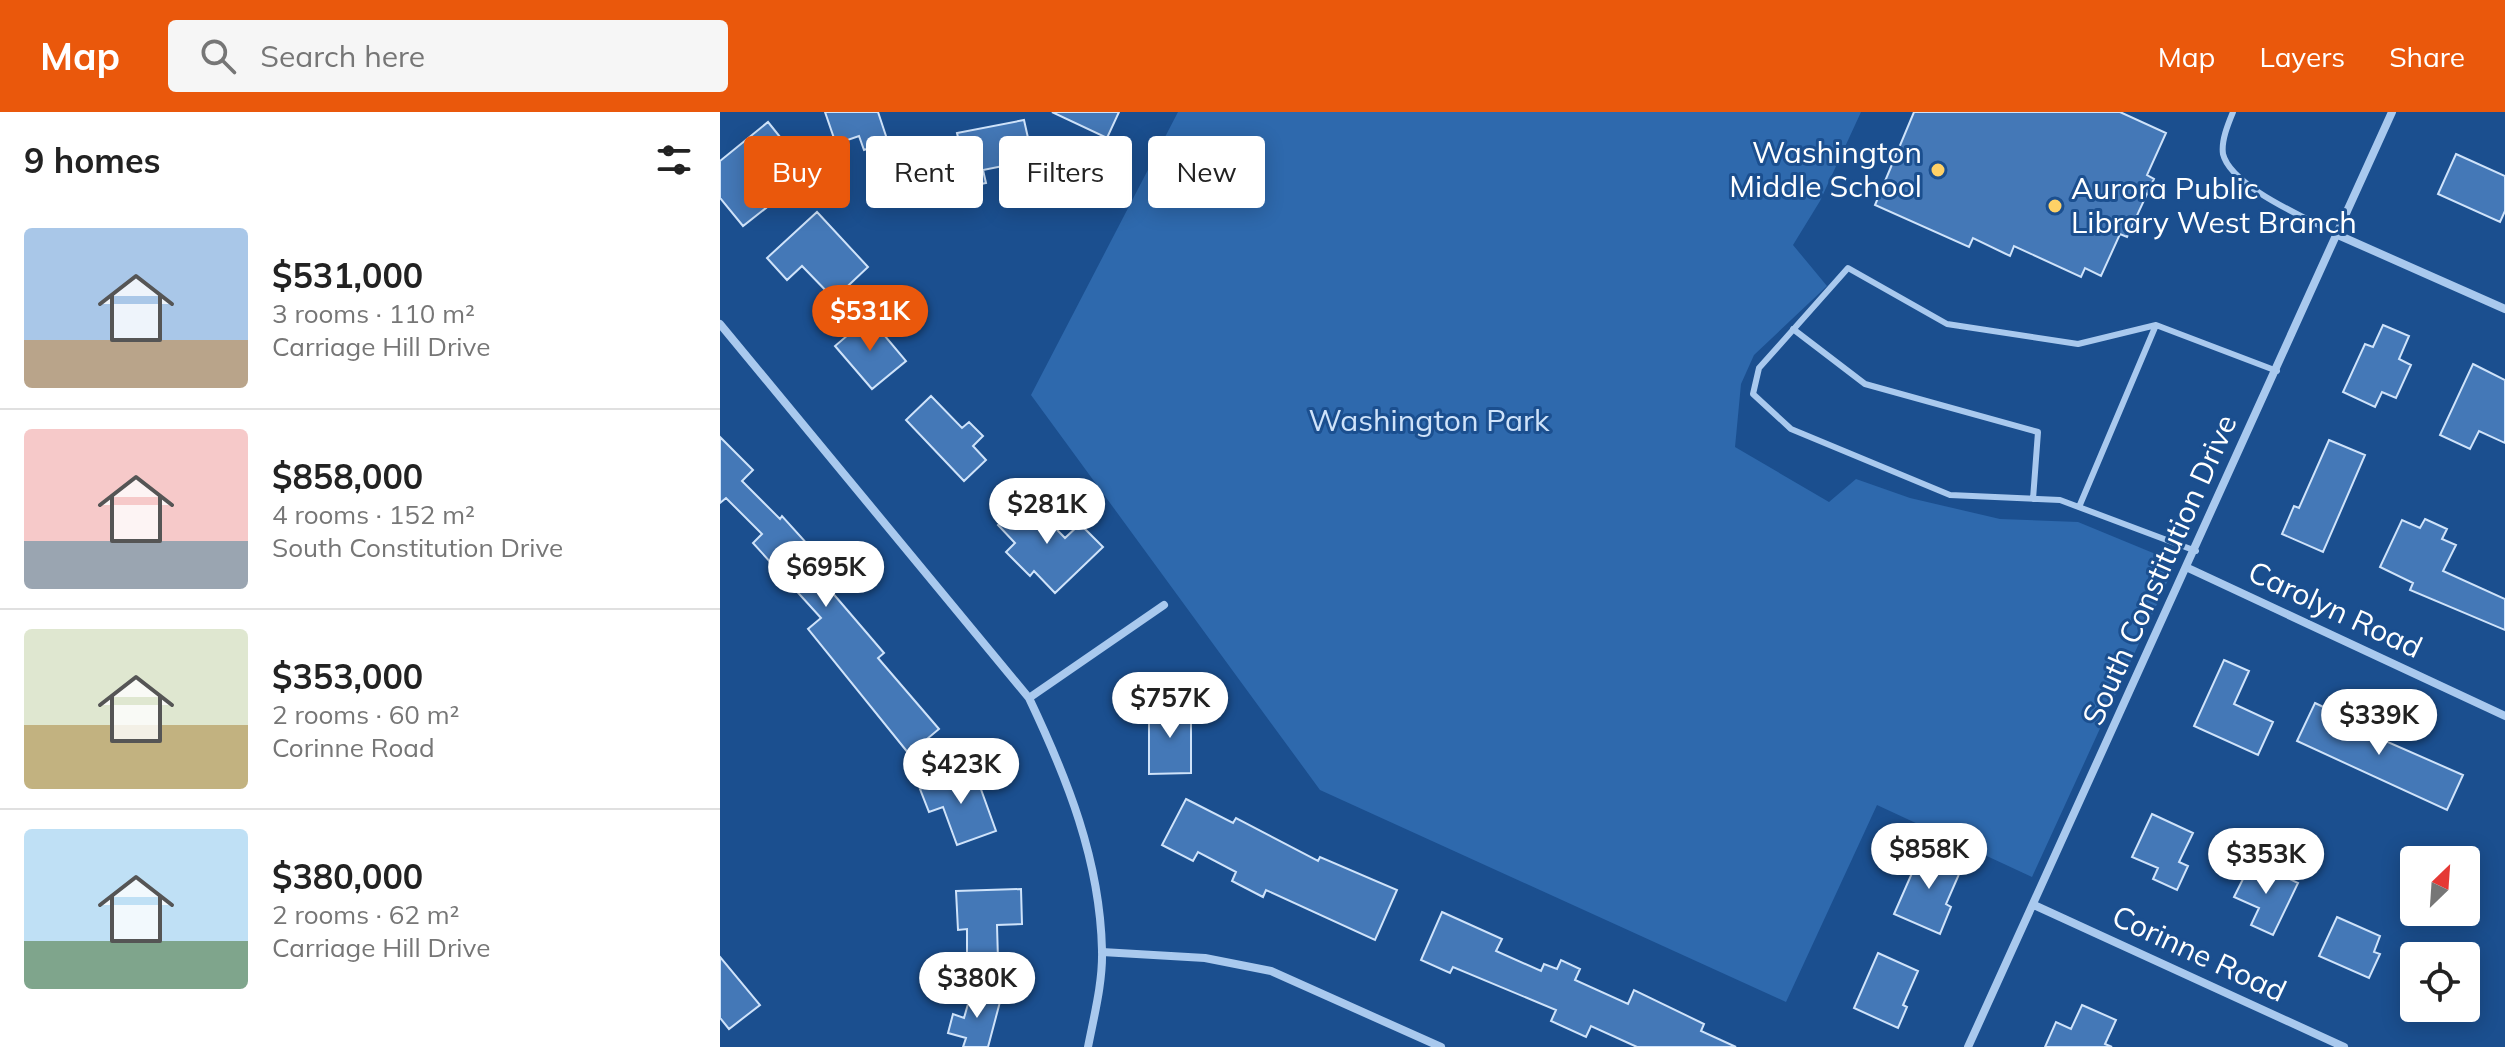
<!DOCTYPE html>
<meta charset="utf-8">
<style>
:root{--surface:#fff;--page:#f6f6f6;--text:#222;--muted:#767676;--line:#e0e0e0;--accent:#ea580c}
body{margin:0;font-family:Mulish,sans-serif;background:var(--page);color:var(--text);height:100vh;display:flex;flex-direction:column;font-size:30px;white-space:nowrap}
*{box-sizing:border-box;margin:0}
p{font-size:26px;color:var(--muted)}
.icon{flex:none;width:44px;height:44px;fill:none;stroke:currentColor;stroke-width:2;stroke-linecap:round;stroke-linejoin:round}
.map{position:relative;flex:1;overflow:hidden}
.details{display:flex;flex-direction:column;background:var(--surface);width:720px}
.details>*{flex:none}
.hud{position:absolute;left:24px;top:24px;width:760px;height:72px;display:flex;gap:16px}
.needle{width:52px;rotate:25deg}
.controls{position:absolute;left:1680px;top:734px;display:grid;gap:16px}
.controls a{display:grid;place-items:center;width:80px;height:80px;border-radius:8px;background:var(--surface);box-shadow:0 4px 20px #0003;font-size:40px}
.price{position:absolute;translate:-50% -68px;padding:0 18px;border-radius:28px;background:#fff;color:#222;font-size:26px;line-height:52px;filter:drop-shadow(0 2px 4px #0008)}
.price::after{content:'';position:absolute;left:50%;top:48px;width:24px;height:18px;margin-left:-12px;background:inherit;clip-path:polygon(0 0,100% 0,50% 100%)}
.price.active{background:var(--accent);color:#fff}
ul{padding:0;list-style:none}
li{display:flex;align-items:center;gap:24px;height:200px;padding:0 24px}
li+li{border-top:2px solid var(--line)}
li span{display:grid;place-items:center;flex:none;width:224px;height:160px;border-radius:8px;color:#555}
li>.icon{margin-inline-start:auto}
span .icon{width:96px;height:96px;fill:#fffc;stroke-width:1}
li b{font-size:34px}
h2{display:flex;justify-content:space-between;align-items:center;height:96px;padding:0 24px;font-size:34px}
.tag{padding:0 28px;border-radius:8px;background:var(--surface);box-shadow:0 4px 20px #0003;font-size:28px;line-height:72px}
.tag.active{background:var(--accent);color:#fff}
header{display:flex;align-items:center;gap:48px;box-sizing:border-box;height:112px;padding:0 40px;background:var(--accent);color:#fff}
header strong{font-size:38px}
nav{display:flex;gap:44px;margin-inline-start:auto;font-size:28px}
.search{width:560px;height:72px;background:var(--page);display:flex;align-items:center;gap:20px;box-sizing:border-box;padding:0 28px;border-radius:8px;color:var(--muted);font-size:30px}
main{display:flex;flex:1;min-height:0}
.map>svg:first-child{display:block}
.green{fill:#2e69ad}
.building{fill:#4478b7;stroke:#cfe3fa;stroke-width:2}
.lines{fill:none;stroke-linecap:round;stroke-linejoin:round}
.service{stroke:#a9c9ee;stroke-width:6}
.minor{stroke:#a9c9ee;stroke-width:8}
.poi-dot{fill:#ffd166;stroke:#1b4f8f;stroke-width:3}
.labels{text-anchor:middle;stroke-width:6;stroke-linejoin:round;paint-order:stroke}
.poi-label{font-size:30px;fill:#fff;stroke:#1b4f8f;text-anchor:end}
.park-label{font-size:30px;fill:#cfe3fa;stroke:#1b4f8f}
.street-label{font-size:30px;fill:#fff;stroke:#1b4f8f}
</style>
<header>
<strong>Map</strong>
<div class="search"><svg class="icon" aria-label="search" viewBox="0 0 24 24"><circle cx="10" cy="10" r="6"/><path d="M15 15l6 6"/></svg>Search here</div>
<nav><a>Map</a><a>Layers</a><a>Share</a></nav>
</header>
<main>
<section class="details">
<h2>9 homes<svg class="icon" aria-label="filters" viewBox="0 0 24 24"><path d="M4 7h16M4 17h16"/><circle cx="9" cy="7" r="2"/><circle cx="15" cy="17" r="2"/></svg></h2>
<ul>
<li><span style="background:linear-gradient(#a9c7e8 70%,#b9a48a 0)"><svg class="icon" aria-label="home" viewBox="0 0 24 24"><path d="M3 11l9-7 9 7M6 9v11h12V9"/></svg></span><div><b>$531,000</b><p>3 rooms · 110 m²</p><p>Carriage Hill Drive</p></div></li>
<li><span style="background:linear-gradient(#f6c9c9 70%,#9aa5b1 0)"><svg class="icon" aria-label="home" viewBox="0 0 24 24"><path d="M3 11l9-7 9 7M6 9v11h12V9"/></svg></span><div><b>$858,000</b><p>4 rooms · 152 m²</p><p>South Constitution Drive</p></div></li>
<li><span style="background:linear-gradient(#dfe7d0 60%,#c2b280 0)"><svg class="icon" aria-label="home" viewBox="0 0 24 24"><path d="M3 11l9-7 9 7M6 9v11h12V9"/></svg></span><div><b>$353,000</b><p>2 rooms · 60 m²</p><p>Corinne Road</p></div></li>
<li><span style="background:linear-gradient(#bfe0f5 70%,#7fa58c 0)"><svg class="icon" aria-label="home" viewBox="0 0 24 24"><path d="M3 11l9-7 9 7M6 9v11h12V9"/></svg></span><div><b>$380,000</b><p>2 rooms · 62 m²</p><p>Carriage Hill Drive</p></div></li>
</ul>
</section>
<div class="map">
<svg width="1785" height="935" viewBox="0 0 1785 935">
<rect width="100%" height="100%" fill="#1b4f8f"/>
<!-- green -->
<path class="green" d="M 458,0 L 1141,0 L 1100,89 L 1073,133 L 1107,174 L 1034,243 L 1021,272 L 1015,335 L 1109,390 L 1136,367 L 1190,386 L 1280,407 L 1358,410 L 1438,443 L 1448,468 L 1312,765 L 1157,693 L 1066,890 L 600,678 L 311,283 Z"/>
<!-- building -->
<path class="building" d="M 105,0 L 158,0 L 168,30 L 144,38 L 139,24 L 116,32 Z
M 332,0 L 399,0 L 387,26 Z
M 1194,0 L 1400,0 L 1446,21 L 1427,63 L 1434,67 L 1407,125 L 1400,122 L 1381,164 L 1365,156 L 1361,165 L 1294,134 L 1290,144 L 1253,126 L 1249,135 L 1155,93 Z
M 304,8 L 313,48 L 263,58 L 266,71 L 242,76 L 234,39 L 241,38 L 237,21 Z
M 48,10 L 77,46 L 34,81 L 46,96 L 23,114 L 0,86 L 0,49 Z
M 1736,42 L 1785,64 L 1785,99 L 1780,110 L 1718,82 Z
M 97,100 L 148,155 L 114,187 L 82,154 L 67,168 L 47,146 Z
M 149,205 L 186,249 L 152,277 L 115,234 Z
M 1663,213 L 1689,224 L 1679,247 L 1691,253 L 1676,286 L 1662,280 L 1655,295 L 1623,280 L 1645,232 L 1653,235 Z
M 1753,252 L 1785,268 L 1785,331 L 1759,319 L 1750,337 L 1720,323 Z
M 211,284 L 242,316 L 249,310 L 263,324 L 253,334 L 266,348 L 244,369 L 186,308 Z
M 0,325 L 33,358 L 22,369 L 60,407 L 62,404 L 108,455 L 98,464 L 164,541 L 158,546 L 219,617 L 189,642 L 88,517 L 101,506 L 33,431 L 42,422 L 6,386 L 0,391 Z
M 1609,328 L 1645,343 L 1603,440 L 1562,422 L 1574,394 L 1579,396 Z
M 306,386 L 345,426 L 360,412 L 383,435 L 335,481 L 314,459 L 310,464 L 286,440 L 295,431 L 278,413 Z
M 1705,407 L 1727,417 L 1722,427 L 1736,433 L 1723,459 L 1785,487 L 1785,518 L 1690,478 L 1693,471 L 1660,455 L 1682,408 L 1700,416 Z
M 1504,548 L 1529,559 L 1514,592 L 1553,610 L 1538,643 L 1474,614 Z
M 1595,591 L 1656,620 L 1654,624 L 1743,663 L 1727,698 L 1577,629 Z
M 429,594 L 471,594 L 471,661 L 429,662 Z
M 254,658 L 276,719 L 237,733 L 223,695 L 209,700 L 200,677 Z
M 466,687 L 513,711 L 516,706 L 598,749 L 600,745 L 677,778 L 655,828 L 546,778 L 543,785 L 512,769 L 516,760 L 478,740 L 473,749 L 442,733 Z
M 1432,702 L 1473,721 L 1459,750 L 1468,754 L 1457,778 L 1433,767 L 1438,756 L 1412,745 Z
M 1203,736 L 1243,753 L 1226,792 L 1231,795 L 1220,822 L 1174,802 Z
M 1532,749 L 1578,771 L 1553,823 L 1531,813 L 1539,796 L 1514,785 Z
M 301,777 L 302,812 L 277,813 L 278,848 L 247,849 L 247,817 L 238,818 L 236,779 Z
M 722,800 L 782,827 L 776,839 L 821,859 L 824,852 L 837,857 L 841,848 L 860,857 L 855,868 L 908,892 L 914,878 L 984,912 L 981,919 L 1016,935 L 917,935 L 871,914 L 866,925 L 831,909 L 836,898 L 733,855 L 730,861 L 701,848 Z
M 1617,805 L 1660,824 L 1654,840 L 1660,842 L 1649,866 L 1599,844 Z
M 1158,841 L 1198,859 L 1183,893 L 1187,895 L 1178,916 L 1134,896 Z
M 0,845 L 40,893 L 9,917 L 0,906 Z
M 252,878 L 281,886 L 268,935 L 243,935 L 246,926 L 228,921 L 233,902 L 244,906 Z
M 1362,893 L 1396,908 L 1385,932 L 1392,935 L 1325,935 L 1336,910 L 1351,917 Z"/>
<g class="lines">
<!-- service -->
<path class="service" d="M 1513,0 C 1508,12 1501,29 1503,42 C 1511,75 1589,107 1618,123
M 1073,217 L 1145,272 L 1318,320 L 1313,387
M 1359,395 L 1436,213
M 1476,439 L 1340,388 L 1230,383 L 1071,317 L 1033,282 L 1039,256 L 1128,156 L 1227,212 L 1358,232 L 1436,213 L 1557,259"/>
<!-- minor -->
<path class="minor" d="M 1618,123 L 1785,197
M 0,212 L 309,586 C 347,666 380,748 382,838 C 383,870 374,904 368,935
M 1468,456 L 1785,604
M 309,586 L 444,493
M 1314,793 L 1624,935
M 382,840 L 485,846 L 551,859 L 721,935
M 1248,935 L 1672,0"/>
</g>
<!-- markers -->
<g class="poi-dot">
<circle cx="1218" cy="58" r="8"/>
<circle cx="1335" cy="94" r="8"/>
</g>
<g class="labels">
<!-- poi labels -->
<g class="poi-label">
<text x="1202" y="51">Washington<tspan x="1202" dy="34">Middle School</tspan></text>
<text x="1351" y="87" text-anchor="start">Aurora Public<tspan x="1351" dy="34">Library West Branch</tspan></text>
</g>
<!-- park labels -->
<g class="park-label">
<text x="709" y="319">Washington Park</text>
</g>
<!-- street labels -->
<g class="street-label">
<text transform="translate(1440 458) rotate(-66)" y="10">South Constitution Drive</text>
<text transform="translate(1615 498) rotate(25)" y="10">Carolyn Road</text>
<text transform="translate(1479 842) rotate(25)" y="10">Corinne Road</text>
</g>
</g>
</svg>
<div class="controls">
<a><svg class="needle" viewBox="-14 -14 28 28"><path d="M0-13l5 13h-10z" fill="#e53935"/><path d="M0 13l5-13h-10z" fill="#767676"/></svg></a>
<a><svg class="icon" aria-label="locate" viewBox="0 0 24 24"><circle cx="12" cy="12" r="6"/><path d="M12 2v4M12 18v4M2 12h4M18 12h4"/></svg></a>
</div>
<b class="price active" style="left:150px;top:241px">$531K</b>
<b class="price" style="left:327px;top:434px">$281K</b>
<b class="price" style="left:106px;top:497px">$695K</b>
<b class="price" style="left:450px;top:628px">$757K</b>
<b class="price" style="left:1659px;top:645px">$339K</b>
<b class="price" style="left:241px;top:694px">$423K</b>
<b class="price" style="left:1209px;top:779px">$858K</b>
<b class="price" style="left:1546px;top:784px">$353K</b>
<b class="price" style="left:257px;top:908px">$380K</b>
<div class="hud">
<a class="tag active">Buy</a>
<a class="tag">Rent</a>
<a class="tag">Filters</a>
<a class="tag">New</a>
</div>
</div>
</main>
